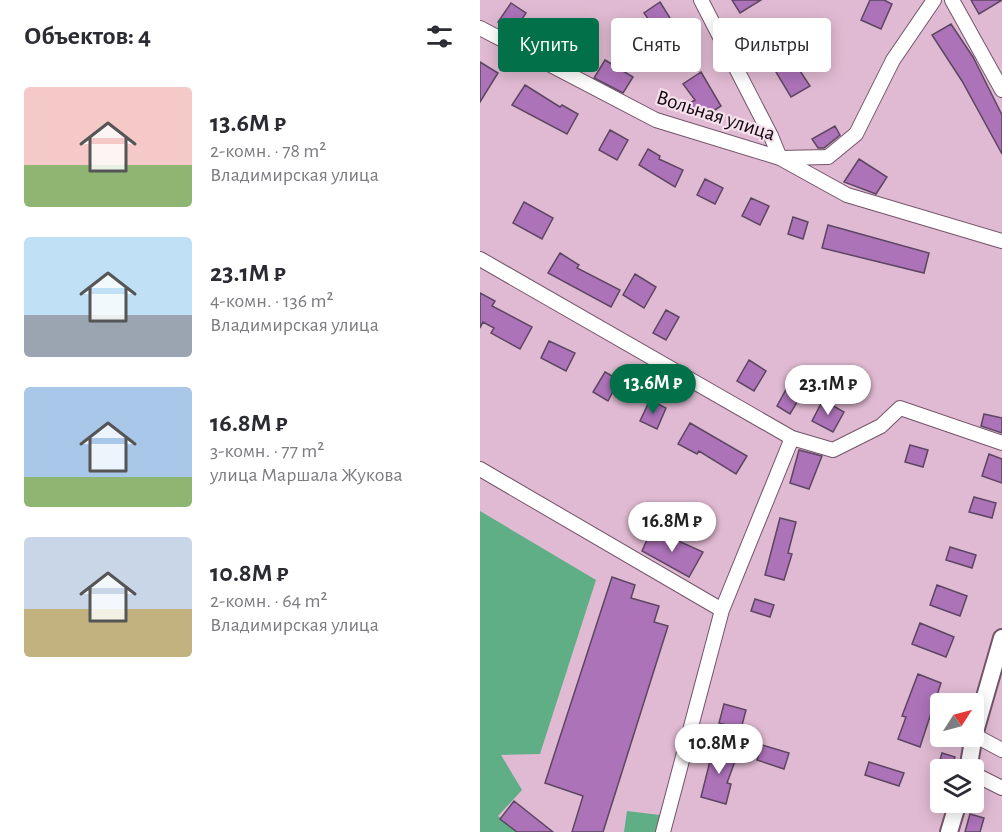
<!DOCTYPE html>
<html lang="ru">
<meta charset="utf-8">
<style>
:root{--surface:#fff;--page:#f7f7f7;--text:#2b2b33;--muted:#7c7c81;--accent:#027049}
body{margin:0;font-family:"Alegreya Sans",sans-serif;background:var(--page);color:var(--text);height:100vh;display:flex;flex-direction:column;font-size:22px;white-space:nowrap}
*{box-sizing:border-box;margin:0}
p{font-size:20px;color:var(--muted)}
.icon{flex:none;width:33px;height:33px;fill:none;stroke:currentColor;stroke-width:2;stroke-linecap:round;stroke-linejoin:round}
.map{position:relative;flex:1;overflow:hidden}
.sheet{display:flex;flex-direction:column;background:var(--surface);width:480px}
.sheet>*{flex:none}
.banner{position:absolute;left:18px;top:18px;width:414px;height:54px;display:flex;gap:12px}
.needle{width:39px;rotate:54deg}
.fabs{position:absolute;left:450px;top:693px;display:grid;gap:12px}
.fabs a{display:grid;place-items:center;width:54px;height:54px;border-radius:6px;background:var(--surface);box-shadow:0 3px 15px #0003;font-size:30px}
.price{position:absolute;translate:-50% -51px;padding:0 14px;border-radius:21px;background:#fff;color:#222;font-size:20px;line-height:39px;filter:drop-shadow(0 2px 3px #0008)}
.price::after{content:'';position:absolute;left:50%;top:36px;width:18px;height:14px;margin-left:-9px;background:inherit;clip-path:polygon(0 0,100% 0,50% 100%)}
.price.current{background:var(--accent);color:#fff}
ul{padding:0;list-style:none}
li{display:flex;align-items:center;gap:18px;height:150px;padding:0 24px}
li span{display:grid;place-items:center;flex:none;width:168px;height:120px;border-radius:6px;color:#555}
li>.icon{margin-inline-start:auto}
span .icon{width:72px;height:72px;fill:#fffc;stroke-width:1}
li b{font-size:26px}
h2{display:flex;justify-content:space-between;align-items:center;height:72px;padding:0 24px;font-size:26px}
.tag{padding:0 21px;border-radius:6px;background:var(--surface);box-shadow:0 3px 15px #0003;font-size:21px;line-height:54px}
.tag.current{background:var(--accent);color:#fff}
main{display:flex;flex:1;min-height:0}
.map>svg:first-child{display:block}
.green{fill:#5fae86}
.building{fill:#ad73b9;stroke:#5c4661;stroke-width:1.5}
.lines{fill:none;stroke-linecap:round;stroke-linejoin:round}
.minor-casing{stroke:#745469;stroke-width:16}
.tertiary-casing{stroke:#745469;stroke-width:20}
.minor{stroke:#fff;stroke-width:14}
.tertiary{stroke:#fff;stroke-width:16}
.labels{text-anchor:middle;stroke-width:4.5;stroke-linejoin:round;paint-order:stroke}
.street-label{font-size:21px;fill:#13070f;stroke:#f5e1ed}
</style>
<main>
<section class="sheet">
<h2>Объектов: 4<svg class="icon" aria-label="filters" viewBox="0 0 24 24"><path d="M4 7h16M4 17h16"/><circle cx="9" cy="7" r="2"/><circle cx="15" cy="17" r="2"/></svg></h2>
<ul>
<li><span style="background:linear-gradient(#f6c9c9 65%,#8fb573 0)"><svg class="icon" aria-label="home" viewBox="0 0 24 24"><path d="M3 11l9-7 9 7M6 9v11h12V9"/></svg></span><div><b>13.6M ₽</b><p>2-комн. · 78 m²</p><p>Владимирская улица</p></div></li>
<li><span style="background:linear-gradient(#bfe0f5 65%,#9aa5b1 0)"><svg class="icon" aria-label="home" viewBox="0 0 24 24"><path d="M3 11l9-7 9 7M6 9v11h12V9"/></svg></span><div><b>23.1M ₽</b><p>4-комн. · 136 m²</p><p>Владимирская улица</p></div></li>
<li><span style="background:linear-gradient(#a9c7e8 75%,#8fb573 0)"><svg class="icon" aria-label="home" viewBox="0 0 24 24"><path d="M3 11l9-7 9 7M6 9v11h12V9"/></svg></span><div><b>16.8M ₽</b><p>3-комн. · 77 m²</p><p>улица Маршала Жукова</p></div></li>
<li><span style="background:linear-gradient(#c9d6e8 60%,#c2b280 0)"><svg class="icon" aria-label="home" viewBox="0 0 24 24"><path d="M3 11l9-7 9 7M6 9v11h12V9"/></svg></span><div><b>10.8M ₽</b><p>2-комн. · 64 m²</p><p>Владимирская улица</p></div></li>
</ul>
</section>
<div class="map">
<svg width="522" height="832" viewBox="0 0 522 832">
<rect width="100%" height="100%" fill="#e0bad2"/>
<!-- green -->
<path class="green" d="M 0,511 L 116,580 L 60,754 L 21,755 L 42,790 L 18,816 L 39,832 L 0,832 Z
M 147,811 L 180,815 L 175,832 L 144,832 Z"/>
<!-- building -->
<path class="building" d="M 252,0 L 281,0 L 260,13 Z
M 390,0 L 404,0 L 412,4 L 401,29 L 381,20 Z
M 491,0 L 522,0 L 499,14 Z
M 180,2 L 208,47 L 188,60 L 172,38 L 178,33 L 164,13 Z
M 31,3 L 46,13 L 33,33 L 18,22 Z
M 82,24 L 107,39 L 92,62 L 67,47 Z
M 471,24 L 493,57 L 522,115 L 522,154 L 482,81 L 452,35 Z
M 301,42 L 330,86 L 311,97 L 293,67 L 289,70 L 280,55 Z
M 125,60 L 153,77 L 143,93 L 114,78 Z
M 0,62 L 18,73 L 0,102 Z
M 221,72 L 241,106 L 221,119 L 210,103 L 215,100 L 203,84 Z
M 45,85 L 80,107 L 82,105 L 98,114 L 87,134 L 32,105 Z
M 355,126 L 360,135 L 344,148 L 338,148 L 332,139 Z
M 130,130 L 148,140 L 137,160 L 119,150 Z
M 168,149 L 180,156 L 179,159 L 203,170 L 195,187 L 159,165 Z
M 379,159 L 407,177 L 396,194 L 364,182 Z
M 225,179 L 243,188 L 235,204 L 217,195 Z
M 271,198 L 289,206 L 280,225 L 262,216 Z
M 44,202 L 73,218 L 62,239 L 33,223 Z
M 313,217 L 328,222 L 323,239 L 308,234 Z
M 348,225 L 449,253 L 444,273 L 342,248 Z
M 80,253 L 99,265 L 97,268 L 140,290 L 131,307 L 68,273 Z
M 155,274 L 176,287 L 164,308 L 143,295 Z
M 0,293 L 15,301 L 12,306 L 52,327 L 40,349 L 11,333 L 14,328 L 3,322 L 0,328 Z
M 186,310 L 199,317 L 186,340 L 173,333 Z
M 69,341 L 95,353 L 86,371 L 61,358 Z
M 269,360 L 286,371 L 274,391 L 257,381 Z
M 125,372 L 139,380 L 128,401 L 113,392 Z
M 309,384 L 323,392 L 310,414 L 297,406 Z
M 170,400 L 186,408 L 177,429 L 160,421 Z
M 343,400 L 364,412 L 353,432 L 332,421 Z
M 504,414 L 522,418 L 522,433 L 501,426 Z
M 210,423 L 267,456 L 256,474 L 219,451 L 217,454 L 198,444 Z
M 430,445 L 448,450 L 443,467 L 425,462 Z
M 319,450 L 342,456 L 329,489 L 310,483 Z
M 509,454 L 522,459 L 522,483 L 502,476 Z
M 494,497 L 516,503 L 512,518 L 489,512 Z
M 300,518 L 316,522 L 308,553 L 312,554 L 304,580 L 285,575 Z
M 172,529 L 223,552 L 209,577 L 162,551 Z
M 470,547 L 496,555 L 492,568 L 466,560 Z
M 132,577 L 155,585 L 151,598 L 179,606 L 174,622 L 188,626 L 123,832 L 92,832 L 103,796 L 65,783 Z
M 457,585 L 487,596 L 480,616 L 450,605 Z
M 275,599 L 294,605 L 290,617 L 271,611 Z
M 440,623 L 474,637 L 466,657 L 432,644 Z
M 438,674 L 461,683 L 440,747 L 418,739 L 426,717 L 422,716 Z
M 244,704 L 266,710 L 261,729 L 239,723 Z
M 234,745 L 258,753 L 247,783 L 251,784 L 246,804 L 221,797 Z
M 282,745 L 309,753 L 304,769 L 277,760 Z
M 462,753 L 475,757 L 471,770 L 457,770 Z
M 389,762 L 424,773 L 419,786 L 385,775 Z
M 34,801 L 73,832 L 37,832 L 20,819 Z
M 490,814 L 504,818 L 500,832 L 485,832 Z"/>
<g class="lines">
<!-- minor casing -->
<g class="minor-casing">
<path id="minor" d="M 221,0 L 291,136 L 300,158 L 367,195 L 522,241
M 472,0 L 522,90
M 0,28 L 176,120 L 300,158 L 348,157 L 376,134 L 413,60 L 454,0
M 0,259 L 312,438 L 242,610 L 183,832
M 312,438 L 353,450 L 401,426 L 420,408 L 522,443
M 0,469 L 242,610
M 494,735 L 522,750
M 494,774 L 522,788"/>
</g>
<!-- tertiary casing -->
<g class="tertiary-casing">
<path id="tertiary" d="M 488,770 L 494,735 L 522,638
M 469,832 L 478,802"/>
</g>
<!-- minor -->
<use href="#minor" class="minor"/>
<!-- tertiary -->
<use href="#tertiary" class="tertiary"/>
</g>
<g class="labels">
<!-- street labels -->
<g class="street-label">
<text transform="translate(236 115) rotate(18)" y="7">Вольная улица</text>
</g>
</g>
</svg>
<div class="fabs">
<a><svg class="needle" viewBox="-14 -14 28 28"><path d="M0-13l5 13h-10z" fill="#e53935"/><path d="M0 13l5-13h-10z" fill="#7c7c81"/></svg></a>
<a><svg class="icon" aria-label="layers" viewBox="0 0 24 24"><path d="M12 4l9 5-9 5-9-5zM3 14l9 5 9-5"/></svg></a>
</div>
<b class="price current" style="left:173px;top:415px">13.6M ₽</b>
<b class="price" style="left:348px;top:416px">23.1M ₽</b>
<b class="price" style="left:192px;top:553px">16.8M ₽</b>
<b class="price" style="left:239px;top:775px">10.8M ₽</b>
<div class="banner">
<a class="tag current">Купить</a>
<a class="tag">Снять</a>
<a class="tag">Фильтры</a>
</div>
</div>
</main>
